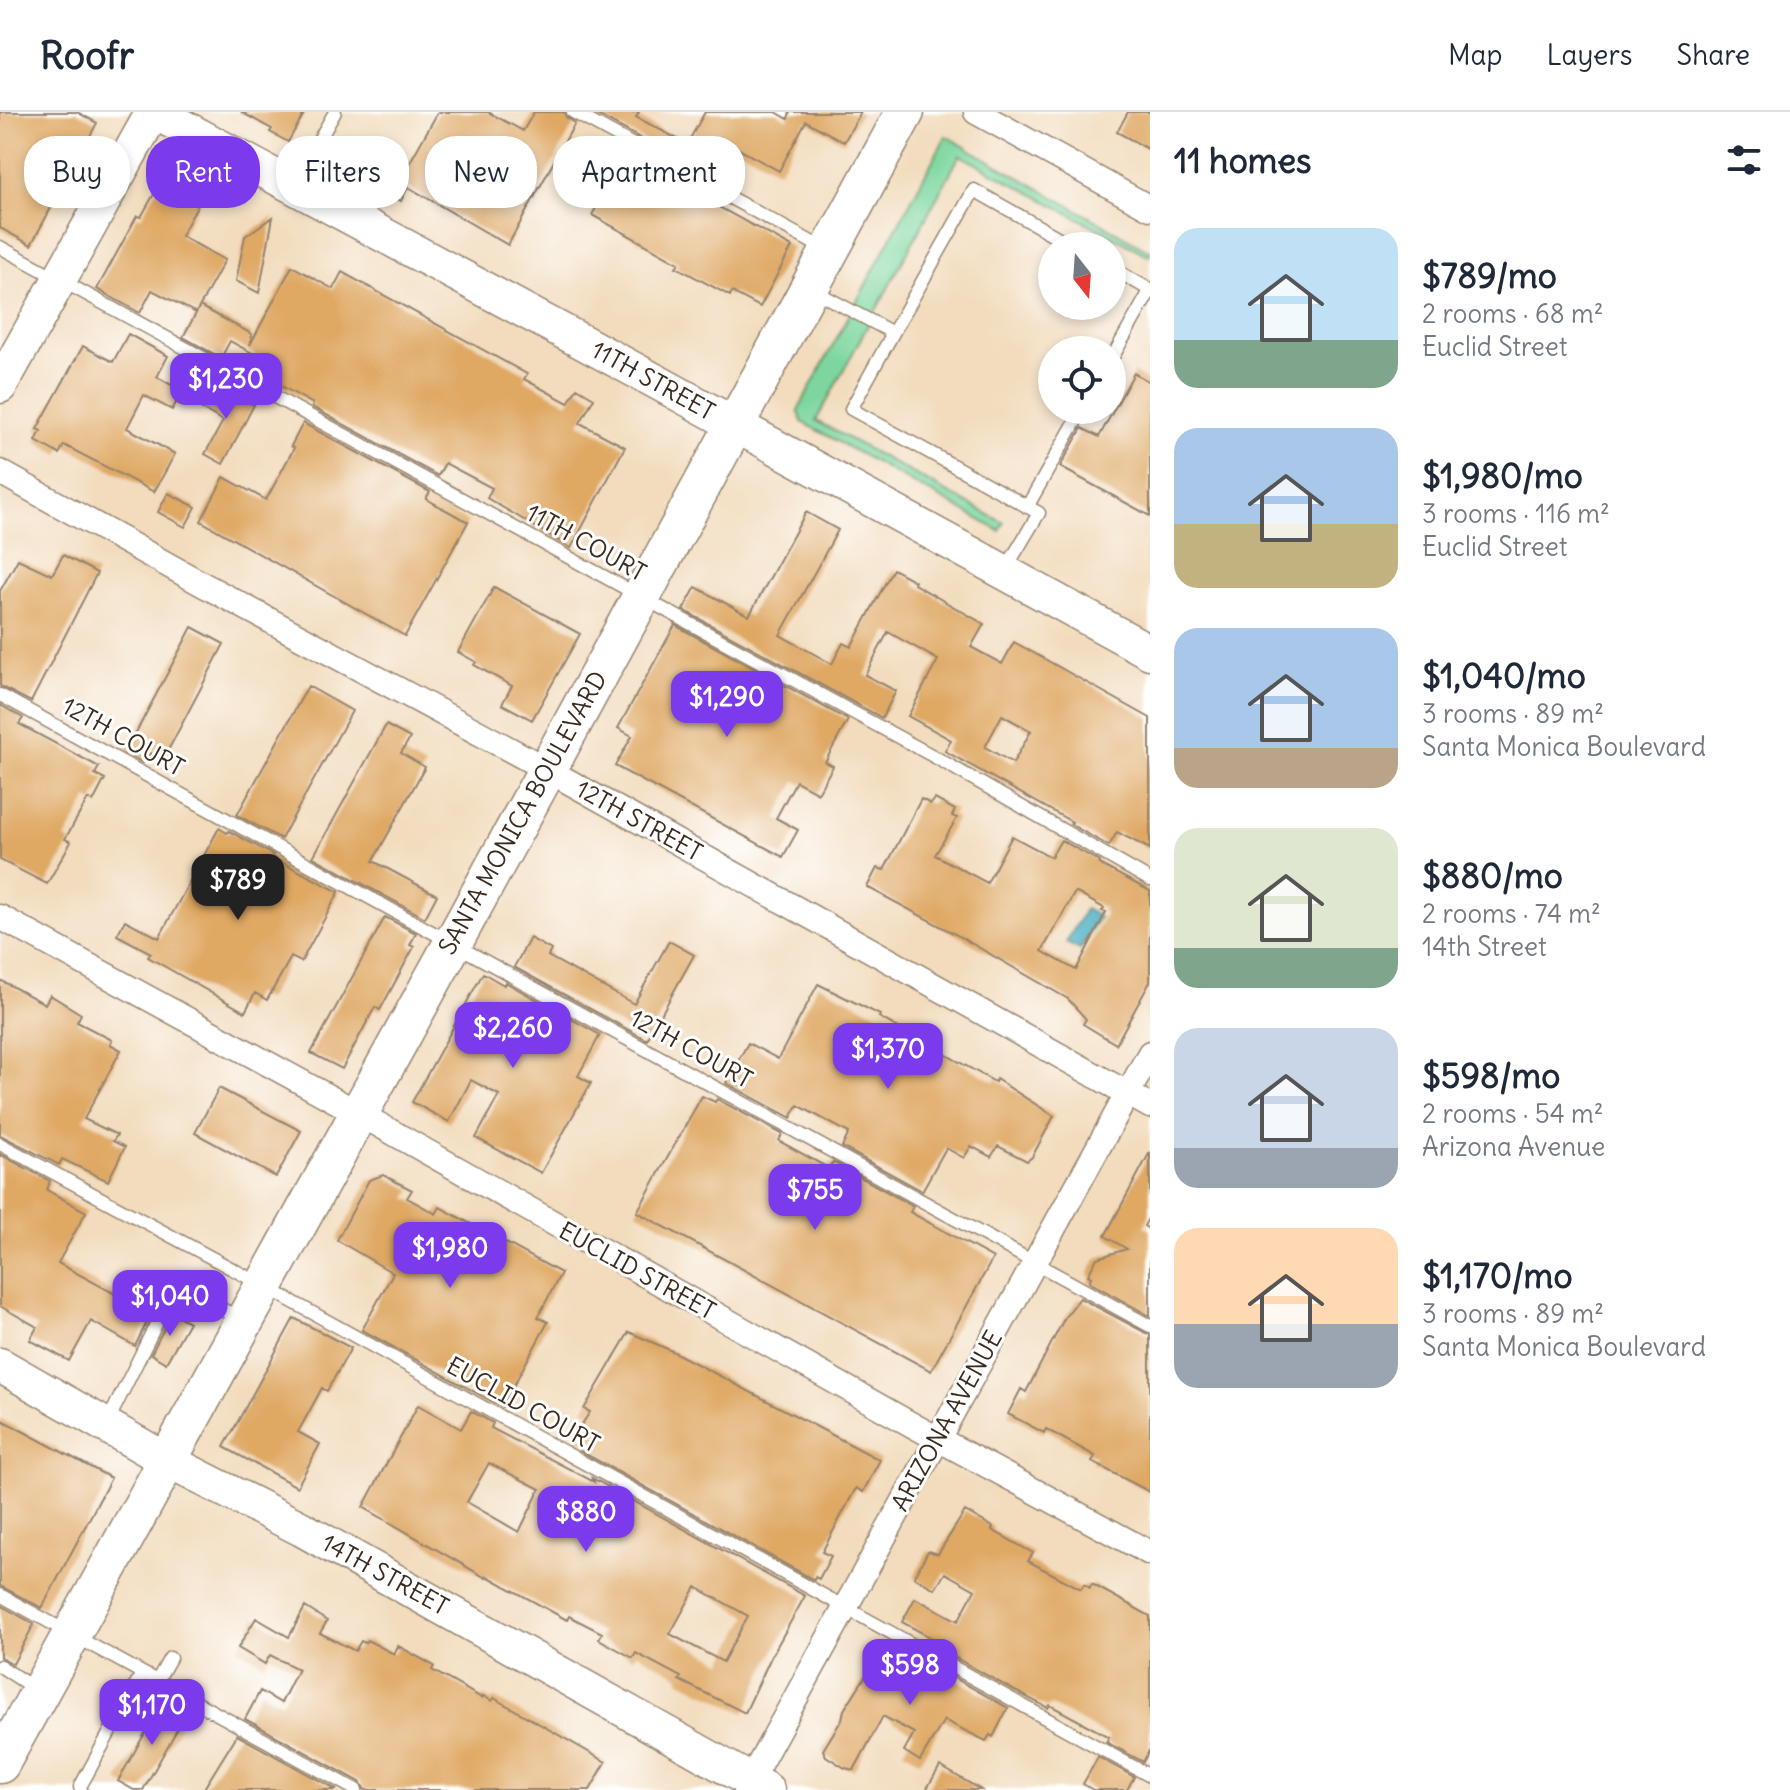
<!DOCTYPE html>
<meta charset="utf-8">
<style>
:root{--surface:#fff;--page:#f2f2f3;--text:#1f2937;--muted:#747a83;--line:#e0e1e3;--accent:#7c3aed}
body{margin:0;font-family:Delius,sans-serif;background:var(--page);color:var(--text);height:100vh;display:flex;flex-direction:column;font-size:30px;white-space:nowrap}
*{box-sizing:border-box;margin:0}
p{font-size:26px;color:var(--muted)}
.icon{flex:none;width:44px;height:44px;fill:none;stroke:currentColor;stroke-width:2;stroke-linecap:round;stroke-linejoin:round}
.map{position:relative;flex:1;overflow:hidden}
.details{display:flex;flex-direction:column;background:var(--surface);width:640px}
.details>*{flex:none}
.guide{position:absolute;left:24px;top:24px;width:760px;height:72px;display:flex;gap:16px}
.needle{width:52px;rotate:163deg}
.tools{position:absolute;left:1038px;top:120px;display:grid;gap:16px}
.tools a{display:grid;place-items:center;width:88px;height:88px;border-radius:50%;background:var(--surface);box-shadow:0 4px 12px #0003;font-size:40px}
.price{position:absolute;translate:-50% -68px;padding:0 18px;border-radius:16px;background:var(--accent);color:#fff;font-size:26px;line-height:52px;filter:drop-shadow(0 2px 4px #0008)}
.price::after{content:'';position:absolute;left:50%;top:48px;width:24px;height:18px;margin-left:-12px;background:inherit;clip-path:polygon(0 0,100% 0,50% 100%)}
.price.current{background:#222;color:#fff}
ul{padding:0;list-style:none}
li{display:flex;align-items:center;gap:24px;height:200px;padding:0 24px}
li span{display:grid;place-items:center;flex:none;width:224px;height:160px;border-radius:24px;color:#555}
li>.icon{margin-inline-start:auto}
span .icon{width:96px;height:96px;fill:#fffc;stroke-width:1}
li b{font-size:34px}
h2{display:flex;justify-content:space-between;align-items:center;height:96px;padding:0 24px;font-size:34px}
.tag{padding:0 28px;border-radius:32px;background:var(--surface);box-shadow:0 4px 12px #0003;font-size:28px;line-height:72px}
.tag.current{background:var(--accent);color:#fff}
header{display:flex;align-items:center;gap:48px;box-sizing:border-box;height:112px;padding:0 40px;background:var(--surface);border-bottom:2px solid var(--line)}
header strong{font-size:38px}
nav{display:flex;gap:44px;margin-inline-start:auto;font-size:28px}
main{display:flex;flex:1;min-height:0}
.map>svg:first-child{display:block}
.green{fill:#7cd69d;stroke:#5c805e;stroke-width:2}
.water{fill:#40acbf;stroke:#3e6b6e;stroke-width:2}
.building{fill:#dfa863;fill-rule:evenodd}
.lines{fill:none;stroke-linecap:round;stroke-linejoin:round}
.lane-casing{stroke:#96836e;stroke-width:15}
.street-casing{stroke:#96836e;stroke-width:27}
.secondary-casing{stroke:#96836e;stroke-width:37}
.primary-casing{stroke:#96836e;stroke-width:41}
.lane{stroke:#fff;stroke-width:12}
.street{stroke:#fff;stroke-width:24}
.secondary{stroke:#fff;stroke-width:34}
.primary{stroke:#fff;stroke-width:38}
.labels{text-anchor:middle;stroke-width:6;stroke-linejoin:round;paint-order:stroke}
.street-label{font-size:24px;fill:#3b2a1e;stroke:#fff}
</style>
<header>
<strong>Roofr</strong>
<nav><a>Map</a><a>Layers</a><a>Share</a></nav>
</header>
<main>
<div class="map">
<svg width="1150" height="1678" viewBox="0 0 1150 1678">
<rect width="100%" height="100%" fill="#fff"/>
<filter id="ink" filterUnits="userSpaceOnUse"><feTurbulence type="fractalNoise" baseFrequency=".0125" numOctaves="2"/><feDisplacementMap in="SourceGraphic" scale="16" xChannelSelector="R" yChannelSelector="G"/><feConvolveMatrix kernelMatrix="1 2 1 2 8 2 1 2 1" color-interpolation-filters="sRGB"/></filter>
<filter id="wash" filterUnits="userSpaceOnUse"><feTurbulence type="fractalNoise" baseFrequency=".006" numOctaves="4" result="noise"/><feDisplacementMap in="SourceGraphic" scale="32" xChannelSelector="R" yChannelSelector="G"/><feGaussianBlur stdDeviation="1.8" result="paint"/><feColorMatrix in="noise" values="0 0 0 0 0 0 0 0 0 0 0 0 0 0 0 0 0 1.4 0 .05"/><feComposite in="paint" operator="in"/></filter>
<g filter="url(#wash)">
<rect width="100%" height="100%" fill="#f2dcbd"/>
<!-- green -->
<path class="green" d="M 946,24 L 1150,139 L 1149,144 L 960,43 L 816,309 L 1004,411 L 1000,419 L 802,310 L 798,298 Z"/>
<!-- water -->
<path class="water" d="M 1085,797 L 1099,805 L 1080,838 L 1066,831 Z"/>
<g id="blocks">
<!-- building -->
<path class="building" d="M 0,0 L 77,0 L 97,11 L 31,133 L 0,116 Z
M 241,0 L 305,0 L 288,30 L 270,20 L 272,17 Z
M 438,0 L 488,0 L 523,19 L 534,0 L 564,0 L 566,5 L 575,11 L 508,133 L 408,75 L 401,89 L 378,76 L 391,51 L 405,59 Z
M 592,0 L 639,0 L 636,5 L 687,32 L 705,0 L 776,0 L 788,7 L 790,0 L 861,0 L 844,30 L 806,9 L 779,59 L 735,35 L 717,68 Z
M 1128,0 L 1150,0 L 1150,38 L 1117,20 Z
M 627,39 L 708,84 L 706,88 L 792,135 L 760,195 L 732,180 L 730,184 L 676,155 L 679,151 L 592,103 Z
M 171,52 L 209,72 L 181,124 L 225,148 L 196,201 L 152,178 L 140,201 L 97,177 L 137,104 L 141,105 Z
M 273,105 L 259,181 L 236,169 L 245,124 Z
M 292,154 L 333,177 L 342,160 L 527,262 L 524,267 L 568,291 L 577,276 L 594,286 L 580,311 L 625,335 L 571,436 L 487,386 L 492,376 L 445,351 L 438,364 L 312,295 L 313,292 L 271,268 L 278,255 L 230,229 L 221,246 L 183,225 L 200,194 L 252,222 L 250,233 Z
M 128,222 L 168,244 L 157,265 L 183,279 L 172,298 L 144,283 L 127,316 L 175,342 L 154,380 L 64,333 L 59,342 L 36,329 L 41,319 L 37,317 L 83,234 L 113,250 Z
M 1134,261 L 1150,270 L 1150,404 L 1060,355 L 1082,316 L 1099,325 Z
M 217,272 L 254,293 L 223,352 L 205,342 L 223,309 L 202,297 Z
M 303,311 L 430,380 L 426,387 L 468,410 L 405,524 L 201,409 L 224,365 L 266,388 L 294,336 L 291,334 Z
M 168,381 L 196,395 L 185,415 L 158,400 Z
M 806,400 L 838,418 L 780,523 L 832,552 L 843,531 L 851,535 L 893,457 L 915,469 L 914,472 L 984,512 L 971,535 L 1002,552 L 1014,530 L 1150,606 L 1150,737 L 1117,720 L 1109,734 L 1070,712 L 1072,710 L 945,639 L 951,628 L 908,604 L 938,548 L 888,520 L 865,563 L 896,579 L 882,606 L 683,498 L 696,475 L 749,504 ZM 1002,603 L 1031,619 L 1013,651 L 985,635 Z
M 63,443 L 97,461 L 31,590 L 0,574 L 0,479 L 18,447 L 52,463 Z
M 494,475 L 580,522 L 532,608 L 502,592 L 512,574 L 474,553 L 476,550 L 458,540 Z
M 675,513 L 848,608 L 825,650 L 833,654 L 818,681 L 796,669 L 776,706 L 798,718 L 783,745 L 615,654 L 632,624 L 618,616 Z
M 192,515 L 224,532 L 163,648 L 150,641 L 143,651 L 125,641 Z
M 308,574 L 352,599 L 281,727 L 237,703 Z
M 0,593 L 23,606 L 19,612 L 99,655 L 95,662 L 105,667 L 93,690 L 88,687 L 65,727 L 71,730 L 47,772 L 0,748 Z
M 386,613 L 410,626 L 401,641 L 425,655 L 373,749 L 437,783 L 425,806 L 313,745 Z
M 921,687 L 931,692 L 935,687 L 955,698 L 952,704 L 957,706 L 935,743 L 987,771 L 1012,724 L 1051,745 L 1061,728 L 1100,750 L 1099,752 L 1150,779 L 1150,870 L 1116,932 L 1083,912 L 1086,907 L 1068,887 L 957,823 L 867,775 L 877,756 L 884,758 ZM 1075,780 L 1104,796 L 1102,799 L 1106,800 L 1076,858 L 1042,839 Z
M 219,716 L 227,721 L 229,719 L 273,743 L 272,745 L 339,780 L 301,850 L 291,845 L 267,888 L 255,881 L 245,900 L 148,845 L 151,841 L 117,823 L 125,808 L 159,826 Z
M 385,805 L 416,821 L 410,833 L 414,835 L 380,898 L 375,895 L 342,957 L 311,941 Z
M 530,826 L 551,838 L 548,844 L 634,892 L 669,829 L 694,843 L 647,928 L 514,855 Z
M 483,861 L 504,873 L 505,870 L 600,923 L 578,964 L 591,971 L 541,1061 L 476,1026 L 499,983 L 471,968 L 449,1010 L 412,990 Z
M 0,868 L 45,892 L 50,883 L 81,902 L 77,910 L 112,928 L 110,932 L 121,938 L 84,1007 L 117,1023 L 113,1029 L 125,1035 L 108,1069 L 62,1047 L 59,1053 L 0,1023 Z
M 818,872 L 880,903 L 879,905 L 995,970 L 996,967 L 1054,1004 L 1032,1045 L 1027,1049 L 998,1034 L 991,1045 L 971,1034 L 964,1046 L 946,1036 L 922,1079 L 842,1035 L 849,1021 L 798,993 L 791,1006 L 726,971 L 748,931 L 778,947 Z
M 219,976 L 301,1019 L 276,1065 L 195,1021 Z
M 702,984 L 715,990 L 717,987 L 782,1022 L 779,1029 L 828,1056 L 833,1050 L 913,1094 L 910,1100 L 993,1146 L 931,1259 L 637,1100 Z
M 1150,1040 L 1150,1103 L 1144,1114 L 1150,1118 L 1150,1204 L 1089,1170 L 1091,1165 L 1088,1163 L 1097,1146 L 1127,1137 L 1105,1124 Z
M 0,1042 L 50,1069 L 47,1078 L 86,1100 L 58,1151 L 115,1182 L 120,1172 L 156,1192 L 135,1234 L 91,1209 L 69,1249 L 30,1228 L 37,1215 L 0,1194 Z
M 383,1063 L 412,1078 L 407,1086 L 436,1102 L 440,1095 L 561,1161 L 538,1205 L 548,1210 L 502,1295 L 362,1218 L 393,1161 L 337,1128 L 369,1068 Z
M 1080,1186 L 1150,1223 L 1150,1380 L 1092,1350 L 1095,1344 L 1046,1317 L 1044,1321 L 1008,1302 L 1021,1277 L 1026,1280 L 1065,1205 Z
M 172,1201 L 189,1210 L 166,1251 L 151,1242 Z
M 294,1206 L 351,1236 L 327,1279 L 322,1276 L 298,1320 L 320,1332 L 297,1375 L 224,1335 Z
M 629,1220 L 672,1239 L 880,1348 L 863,1380 L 856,1376 L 822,1440 L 831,1444 L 819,1467 L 815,1465 L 814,1468 L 580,1339 L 574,1324 L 590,1300 L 584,1297 Z
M 418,1293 L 461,1317 L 471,1299 L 493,1311 L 491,1316 L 594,1370 L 592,1366 L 805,1484 L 771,1545 L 745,1601 L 679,1568 L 681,1565 L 636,1541 L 633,1546 L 599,1527 L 602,1521 L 569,1504 L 567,1508 L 487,1464 L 486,1466 L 363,1395 ZM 489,1351 L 540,1377 L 519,1420 L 467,1390 ZM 696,1475 L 748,1504 L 723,1550 L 670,1522 Z
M 0,1307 L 111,1366 L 42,1496 L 0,1474 Z
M 965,1399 L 993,1415 L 992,1418 L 1033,1441 L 1028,1449 L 1081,1477 L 1084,1472 L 1090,1476 L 1092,1472 L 1150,1504 L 1150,1637 L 1143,1650 L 1106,1630 L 1109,1625 L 1050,1593 L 1048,1596 L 1017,1580 L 929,1531 L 939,1530 L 902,1510 L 915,1486 L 958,1509 L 975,1478 L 945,1461 L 935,1477 L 914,1465 L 928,1439 L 938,1442 Z
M 0,1493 L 34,1512 L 13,1552 L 0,1545 Z
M 305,1495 L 327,1509 L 320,1521 L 355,1539 L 361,1529 L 365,1531 L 367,1528 L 394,1542 L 398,1534 L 434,1554 L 432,1558 L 482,1586 L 483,1584 L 492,1589 L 494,1586 L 606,1650 L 590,1678 L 365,1678 L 360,1670 L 245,1607 L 260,1579 L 281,1591 L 298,1557 L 270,1543 L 265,1552 L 238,1536 L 256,1506 L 289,1525 Z
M 897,1534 L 1008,1596 L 993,1625 L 990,1623 L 986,1629 L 944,1608 L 920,1649 L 904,1639 L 914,1621 L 883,1604 L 854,1658 L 845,1656 L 826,1644 L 823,1638 L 842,1607 L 844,1598 L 872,1554 L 877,1552 L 885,1536 Z
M 163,1589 L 186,1602 L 143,1678 L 134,1678 L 118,1669 Z
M 237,1623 L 337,1678 L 203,1678 Z
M 1098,1645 L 1134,1665 L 1127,1678 L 1093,1678 L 1083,1672 Z
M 940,1654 L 981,1678 L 926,1678 Z"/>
</g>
</g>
<g filter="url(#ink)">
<use href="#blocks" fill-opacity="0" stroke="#96836e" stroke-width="2"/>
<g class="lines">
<!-- lane casing -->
<g class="lane-casing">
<path id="lane" d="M 573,0 L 826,138
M 293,74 L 335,0
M 0,135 L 933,644 L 1150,768
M 1112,156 L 1150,178
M 811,177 L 893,221 L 851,297 L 1039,401 L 1005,458
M 893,221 L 974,78 L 1073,134
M 1112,246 L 1150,179
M 1027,395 L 1082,298
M 0,583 L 1150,1214
M 0,1032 L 264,1174 L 1150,1664
M 106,1313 L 175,1174 L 242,1207
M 0,1483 L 356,1678
M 0,1554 L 38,1579
M 157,1569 L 170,1546
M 81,1678 L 80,1675 L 142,1561"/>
</g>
<!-- street casing -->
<g class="street-casing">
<path id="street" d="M 976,0 L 1150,96
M 0,360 L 204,473 L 546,657 L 1150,994
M 0,805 L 358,1001 L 914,1314 L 1150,1441
M 745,1678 L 1150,941"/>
</g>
<!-- secondary casing -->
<g class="secondary-casing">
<path id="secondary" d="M 155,0 L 657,270 L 1150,540
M 0,274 L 153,0
M 0,1253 L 168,1349 L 302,1417 L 767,1678"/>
</g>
<!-- primary casing -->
<g class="primary-casing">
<path id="primary" d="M 0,1652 L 453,831 L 905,0"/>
</g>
<!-- lane -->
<use href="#lane" class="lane"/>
<!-- street -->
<use href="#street" class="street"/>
<!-- secondary -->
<use href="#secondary" class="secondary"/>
<!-- primary -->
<use href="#primary" class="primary"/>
</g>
</g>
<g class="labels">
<!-- street labels -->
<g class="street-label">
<text transform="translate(653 269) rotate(29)" y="8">11TH STREET</text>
<text transform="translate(586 431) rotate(29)" y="8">11TH COURT</text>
<text transform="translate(123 625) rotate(29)" y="8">12TH COURT</text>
<text transform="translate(523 701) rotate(-61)" y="8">SANTA MONICA BOULEVARD</text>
<text transform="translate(639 709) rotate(29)" y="8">12TH STREET</text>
<text transform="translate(691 937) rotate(29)" y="8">12TH COURT</text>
<text transform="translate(637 1159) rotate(29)" y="8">EUCLID STREET</text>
<text transform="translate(523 1293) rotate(29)" y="8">EUCLID COURT</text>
<text transform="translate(947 1309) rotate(-61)" y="8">ARIZONA AVENUE</text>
<text transform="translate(385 1463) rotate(29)" y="8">14TH STREET</text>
</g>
</g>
</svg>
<div class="tools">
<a><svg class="needle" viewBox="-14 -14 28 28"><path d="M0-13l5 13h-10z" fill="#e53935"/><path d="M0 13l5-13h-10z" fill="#747a83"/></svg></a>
<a><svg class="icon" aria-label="locate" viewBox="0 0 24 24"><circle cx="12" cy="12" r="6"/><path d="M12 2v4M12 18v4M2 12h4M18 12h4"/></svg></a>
</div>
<b class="price" style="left:226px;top:309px">$1,230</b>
<b class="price" style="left:727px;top:627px">$1,290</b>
<b class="price current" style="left:238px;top:810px">$789</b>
<b class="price" style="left:513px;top:958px">$2,260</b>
<b class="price" style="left:888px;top:979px">$1,370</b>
<b class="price" style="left:815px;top:1120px">$755</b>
<b class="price" style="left:450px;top:1178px">$1,980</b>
<b class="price" style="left:170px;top:1226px">$1,040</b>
<b class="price" style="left:586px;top:1442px">$880</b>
<b class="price" style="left:910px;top:1595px">$598</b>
<b class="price" style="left:152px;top:1635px">$1,170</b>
<div class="guide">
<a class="tag">Buy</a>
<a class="tag current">Rent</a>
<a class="tag">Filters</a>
<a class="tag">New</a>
<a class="tag">Apartment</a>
</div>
</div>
<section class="details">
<h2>11 homes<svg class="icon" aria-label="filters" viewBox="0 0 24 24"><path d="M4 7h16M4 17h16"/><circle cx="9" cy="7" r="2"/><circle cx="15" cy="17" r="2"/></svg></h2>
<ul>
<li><span style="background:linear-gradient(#bfe0f5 70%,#7fa58c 0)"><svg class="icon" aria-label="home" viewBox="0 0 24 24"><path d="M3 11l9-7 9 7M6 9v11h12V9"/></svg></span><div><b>$789/mo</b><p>2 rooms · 68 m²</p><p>Euclid Street</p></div></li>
<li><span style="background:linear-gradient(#a9c7e8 60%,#c2b280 0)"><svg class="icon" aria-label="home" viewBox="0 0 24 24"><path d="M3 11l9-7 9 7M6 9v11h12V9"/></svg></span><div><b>$1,980/mo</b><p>3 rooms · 116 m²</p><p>Euclid Street</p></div></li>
<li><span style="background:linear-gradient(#a9c7e8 75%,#b9a48a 0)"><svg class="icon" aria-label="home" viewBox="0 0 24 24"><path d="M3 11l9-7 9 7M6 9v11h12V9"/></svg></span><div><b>$1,040/mo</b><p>3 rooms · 89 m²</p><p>Santa Monica Boulevard</p></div></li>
<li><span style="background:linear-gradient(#dfe7d0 75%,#7fa58c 0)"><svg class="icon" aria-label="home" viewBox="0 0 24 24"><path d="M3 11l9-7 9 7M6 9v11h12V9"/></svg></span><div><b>$880/mo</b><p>2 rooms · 74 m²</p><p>14th Street</p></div></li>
<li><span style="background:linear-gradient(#c9d6e8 75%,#9aa5b1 0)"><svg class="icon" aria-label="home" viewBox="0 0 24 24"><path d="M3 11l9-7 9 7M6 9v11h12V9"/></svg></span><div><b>$598/mo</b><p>2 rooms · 54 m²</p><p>Arizona Avenue</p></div></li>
<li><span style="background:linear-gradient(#ffd9b3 60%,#9aa5b1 0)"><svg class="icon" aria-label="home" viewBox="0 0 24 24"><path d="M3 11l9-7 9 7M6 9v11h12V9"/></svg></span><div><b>$1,170/mo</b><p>3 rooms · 89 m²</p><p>Santa Monica Boulevard</p></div></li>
</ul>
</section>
</main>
